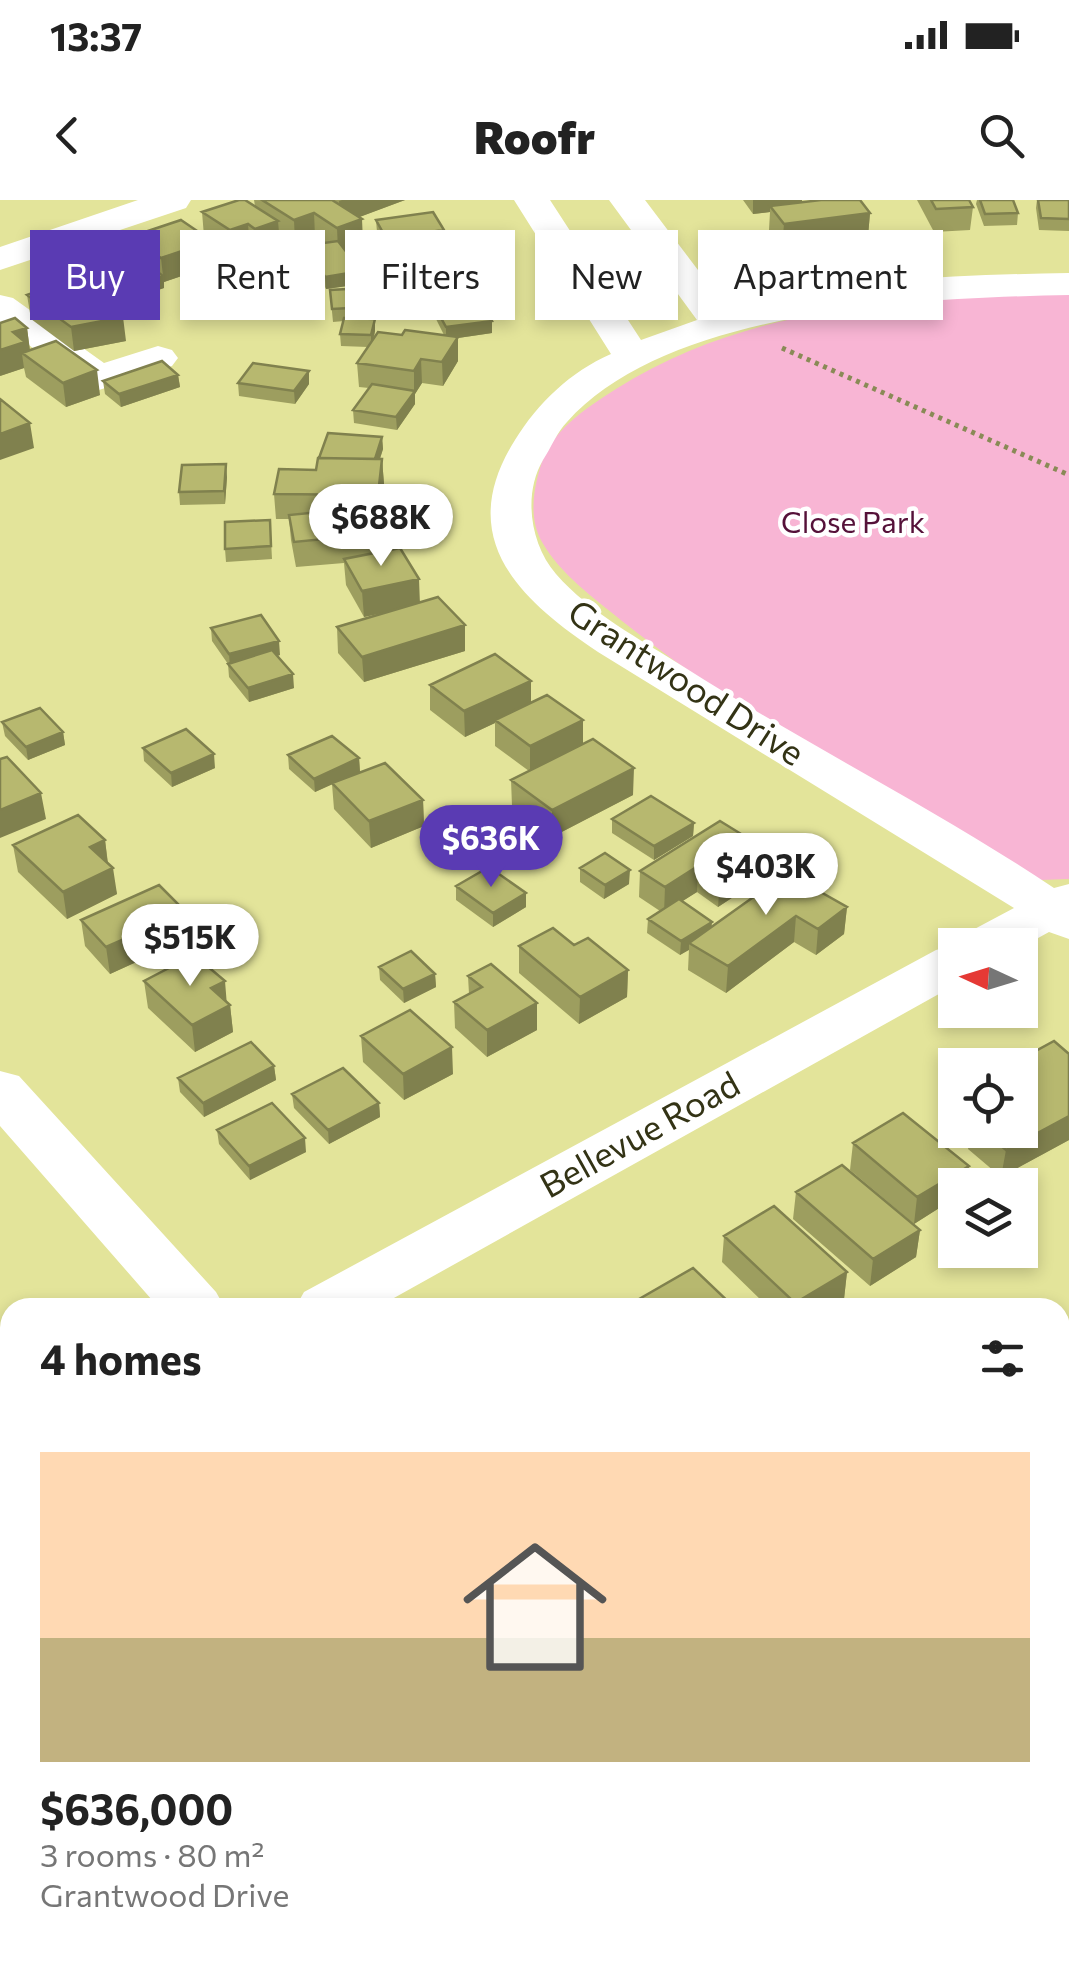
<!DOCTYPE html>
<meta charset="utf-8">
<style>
:root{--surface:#fff;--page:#f6f6f6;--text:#222;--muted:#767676;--line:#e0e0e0;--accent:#5a3bb3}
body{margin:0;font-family:Commissioner,sans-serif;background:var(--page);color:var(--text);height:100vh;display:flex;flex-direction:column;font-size:38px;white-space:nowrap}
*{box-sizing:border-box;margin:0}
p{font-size:32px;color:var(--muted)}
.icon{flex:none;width:55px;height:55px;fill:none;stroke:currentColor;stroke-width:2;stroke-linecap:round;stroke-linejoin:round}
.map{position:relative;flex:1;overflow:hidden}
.side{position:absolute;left:0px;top:1098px;width:1070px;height:672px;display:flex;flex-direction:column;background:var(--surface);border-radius:30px 30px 0 0;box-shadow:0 5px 15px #0003}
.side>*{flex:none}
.banner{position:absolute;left:30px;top:30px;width:1010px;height:90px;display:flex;gap:20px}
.needle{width:65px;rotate:274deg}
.buttons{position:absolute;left:938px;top:728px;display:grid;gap:20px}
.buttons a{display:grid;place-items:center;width:100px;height:100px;border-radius:0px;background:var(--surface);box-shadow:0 5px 15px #0003;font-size:50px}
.price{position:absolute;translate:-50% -85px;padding:0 22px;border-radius:35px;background:#fff;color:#222;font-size:32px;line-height:65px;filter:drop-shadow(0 2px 5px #0008)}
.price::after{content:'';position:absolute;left:50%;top:60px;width:30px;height:22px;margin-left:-15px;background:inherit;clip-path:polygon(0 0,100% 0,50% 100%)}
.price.current{background:var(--accent);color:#fff}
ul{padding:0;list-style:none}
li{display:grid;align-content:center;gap:20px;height:530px;padding:0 40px}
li+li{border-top:2px solid var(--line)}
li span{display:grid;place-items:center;height:310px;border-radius:0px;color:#555}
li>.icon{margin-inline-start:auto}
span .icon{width:180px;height:180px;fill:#fffc;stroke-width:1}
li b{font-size:42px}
h2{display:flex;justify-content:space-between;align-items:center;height:120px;padding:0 40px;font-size:42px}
.chip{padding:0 35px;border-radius:0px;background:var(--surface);box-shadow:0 5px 15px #0003;font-size:35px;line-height:90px}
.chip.current{background:var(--accent);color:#fff}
.status{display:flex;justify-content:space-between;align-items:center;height:70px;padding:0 50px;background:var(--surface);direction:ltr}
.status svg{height:28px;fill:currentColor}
header{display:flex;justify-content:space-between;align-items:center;height:130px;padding:0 40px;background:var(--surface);font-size:45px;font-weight:800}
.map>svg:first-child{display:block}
.green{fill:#f8b5d4}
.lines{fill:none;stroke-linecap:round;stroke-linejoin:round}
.path{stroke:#898a56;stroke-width:5;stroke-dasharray:4 5;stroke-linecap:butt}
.minor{fill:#fff;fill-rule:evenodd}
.wall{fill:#9d9e5f}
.shaded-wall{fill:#80814e}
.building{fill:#b7b86f;stroke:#80814e;stroke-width:2.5}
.labels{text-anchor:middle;stroke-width:9;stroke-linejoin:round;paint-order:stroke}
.far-park-label{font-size:30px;fill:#551139;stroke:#fff}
.street-label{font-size:35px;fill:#333315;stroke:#fff}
</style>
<div class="status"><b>13:37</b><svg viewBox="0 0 49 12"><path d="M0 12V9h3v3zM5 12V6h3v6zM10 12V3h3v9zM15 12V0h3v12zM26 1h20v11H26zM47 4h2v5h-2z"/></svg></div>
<header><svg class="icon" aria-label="back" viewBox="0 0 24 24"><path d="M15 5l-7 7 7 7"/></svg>Roofr<svg class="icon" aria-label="search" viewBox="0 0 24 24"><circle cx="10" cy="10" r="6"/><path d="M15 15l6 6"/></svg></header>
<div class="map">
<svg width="1069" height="1769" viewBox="0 0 1069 1769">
<rect width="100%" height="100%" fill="#e3e49a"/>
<!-- green -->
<path class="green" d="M 1069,90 L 1069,679 L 1040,680 C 899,598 750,523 622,421 C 593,397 561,375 542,342 C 529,319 533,292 540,268 C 551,230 585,209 616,189 C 754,102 912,100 1069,90 Z"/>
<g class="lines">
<!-- path -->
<path class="path" d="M 782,148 L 1069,275"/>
<!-- minor -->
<path class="minor" d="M 138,0 L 191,0 L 186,8 L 0,70 L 0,47 Z
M 514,0 L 550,0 L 641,140 L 697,120 L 609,0 L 645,0 L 729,111 C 839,79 956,75 1069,73 L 1069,95 C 925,98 670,107 567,222 C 557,232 551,248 543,260 C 523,294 530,344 556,374 C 590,413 640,439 684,467 C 805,544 934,608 1054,688 L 1069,684 L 1069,739 L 1049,732 L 1020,748 L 959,745 L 967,733 L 1014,708 L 598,452 C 517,398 454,337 515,240 C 538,203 570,172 611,154 Z
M 0,95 L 13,98 L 104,163 L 158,146 L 172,150 L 178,158 L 172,166 L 99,190 L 85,186 L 0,124 Z
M 955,745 L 955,785 L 376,1108 L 295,1108 L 304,1092 L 936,750 Z
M 0,871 L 19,876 L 216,1092 L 225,1108 L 159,1108 L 0,926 Z
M 410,1760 L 484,1760 L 485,1769 L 411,1769 Z"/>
</g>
<!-- wall -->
<path class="wall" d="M 254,0 L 405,0 L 359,17 L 363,42 L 344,49 L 361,71 L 361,84 L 326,89 L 310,57 L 309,45 L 325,43 L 315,36 L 295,43 L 279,33 L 280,44 L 257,53 L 250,48 L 232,54 L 212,41 L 214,65 L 164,82 L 164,88 L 119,103 L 95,84 L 94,72 L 133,60 L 130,37 L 204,36 L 202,12 L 255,6 Z
M 743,0 L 802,0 L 802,2 L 810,1 L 810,0 L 860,0 L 870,13 L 868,36 L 782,47 L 769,30 L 770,12 L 753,14 Z
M 917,0 L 969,0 L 973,7 L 970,30 L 934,32 Z
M 977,0 L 1013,0 L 1018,13 L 1017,25 L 984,26 L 976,4 Z
M 1037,0 L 1069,0 L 1069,31 L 1039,30 L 1036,8 Z
M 376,20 L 444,30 L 444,42 L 481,100 L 424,107 L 413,85 L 413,78 L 411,78 L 402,60 L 401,48 L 387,50 L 377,32 Z
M 330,90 L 368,107 L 369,118 L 375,119 L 375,131 L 374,138 L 402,135 L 444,135 L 436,119 L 435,107 L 492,133 L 458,138 L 458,161 L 443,186 L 422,183 L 415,194 L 415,204 L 397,230 L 354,223 L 353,210 L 369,188 L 359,187 L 357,163 L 368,147 L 341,146 L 340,134 L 344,121 L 333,122 Z
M 27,95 L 126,141 L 74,151 L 31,119 Z
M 27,128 L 30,150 L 100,195 L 66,207 L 26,177 L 24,168 L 0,176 Z
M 178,175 L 180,187 L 121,207 L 105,194 L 103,181 Z
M 238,183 L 309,184 L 295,204 L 239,196 Z
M 382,237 L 383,249 L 380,259 L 382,259 L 384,284 L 381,306 L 397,332 L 397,349 L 420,402 L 465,425 L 465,451 L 364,482 L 338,453 L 337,427 L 389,411 L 364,417 L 346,385 L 344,363 L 296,367 L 291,340 L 289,319 L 276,319 L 274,294 L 316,270 Z
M 227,277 L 225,304 L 180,305 L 179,292 Z
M 270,320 L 272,359 L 226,362 L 225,349 Z
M 211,428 L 280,455 L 277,456 L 294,488 L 249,502 L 229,477 L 228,464 L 212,441 Z
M 531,481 L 531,503 L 583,544 L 633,595 L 552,637 L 512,606 L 511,580 L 529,571 L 495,546 L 495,523 L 465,537 L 430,510 L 430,485 Z
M 2,522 L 63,532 L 65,545 L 28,560 L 5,536 Z
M 143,548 L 215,568 L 172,587 L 144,561 Z
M 288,555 L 359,558 L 360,572 L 423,600 L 424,626 L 371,648 L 334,609 L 332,584 L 315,592 L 289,569 Z
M 612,619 L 694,623 L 693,636 L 654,660 L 612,633 Z
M 720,621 L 765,676 L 718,707 L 697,692 L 682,701 L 712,727 L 847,707 L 844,734 L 816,755 L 794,742 L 726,793 L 688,770 L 689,749 L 680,755 L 647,733 L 648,719 L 660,711 L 639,697 L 640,671 Z
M 105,640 L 108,663 L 117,694 L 67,719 L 18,672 L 13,645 Z
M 580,668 L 629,684 L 604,699 L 580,682 Z
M 456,686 L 526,707 L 493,727 L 456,700 Z
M 81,720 L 189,738 L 110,774 L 85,746 Z
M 574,745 L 628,770 L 627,797 L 579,824 L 519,773 L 519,746 Z
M 379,767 L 435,774 L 436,787 L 404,803 L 380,780 Z
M 468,776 L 537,803 L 537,830 L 487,857 L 455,828 L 454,802 L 469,794 Z
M 144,781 L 227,802 L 230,805 L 233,832 L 195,852 L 148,808 Z
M 361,836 L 453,874 L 404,900 L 363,862 Z
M 1054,841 L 1069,854 L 1069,940 L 1001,977 L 968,949 L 971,930 L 1020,930 L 1020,865 L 1010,865 Z
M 274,866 L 276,880 L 204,917 L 180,892 L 178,878 Z
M 292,894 L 379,903 L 380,917 L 329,944 L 294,908 Z
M 217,930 L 306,952 L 250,980 L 219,944 Z
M 853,943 L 955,985 L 955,998 L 914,1024 L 850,970 Z
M 796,992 L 920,1030 L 916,1057 L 870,1086 L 793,1019 Z
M 724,1036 L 847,1072 L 844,1099 L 829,1108 L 769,1108 L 722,1062 Z
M 10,1716 L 10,1760 L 48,1760 L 48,1762 L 0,1768 L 0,1717 Z"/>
<!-- shaded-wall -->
<path class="shaded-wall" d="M 342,0 L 405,0 L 341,24 L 339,1 Z
M 753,0 L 802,0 L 802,8 L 770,6 L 770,12 L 753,14 Z
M 314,13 L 315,36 L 295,43 L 294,20 Z
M 870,13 L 868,36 L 782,47 L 784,24 Z
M 362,19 L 363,42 L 338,51 L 337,28 Z
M 278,21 L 280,44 L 257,53 L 255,29 Z
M 248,24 L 250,48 L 232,54 L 230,30 Z
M 444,30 L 444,42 L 387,50 L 386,38 Z
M 212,41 L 214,65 L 164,82 L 164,88 L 119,103 L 118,90 L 163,76 L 161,58 Z
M 361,71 L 361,84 L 326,89 L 325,77 Z
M 480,76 L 481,100 L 424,107 L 423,83 Z
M 123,117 L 126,141 L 74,151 L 71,127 Z
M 375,119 L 375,131 L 371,147 L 371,135 Z
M 492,121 L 492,133 L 458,138 L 458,161 L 443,186 L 442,162 L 446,140 L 446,127 Z
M 27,128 L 30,152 L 22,154 L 24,168 L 0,176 L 0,150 L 13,132 Z
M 421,159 L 422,183 L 415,194 L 415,204 L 397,230 L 396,217 L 414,191 L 414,171 Z
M 97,170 L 100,195 L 66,207 L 63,183 Z
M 309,171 L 309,184 L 295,204 L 294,191 Z
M 178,175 L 180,187 L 121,207 L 119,194 Z
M 30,223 L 34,248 L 0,260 L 0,234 Z
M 382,237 L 383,249 L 374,276 L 374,263 Z
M 382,259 L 384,284 L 379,321 L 378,295 Z
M 226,264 L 227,277 L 225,304 L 224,291 Z
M 419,379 L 420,405 L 364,417 L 362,391 Z
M 465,425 L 465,451 L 364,482 L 362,457 Z
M 279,441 L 280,455 L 230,468 L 229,454 Z
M 293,474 L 294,488 L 249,502 L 248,488 Z
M 531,481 L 531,506 L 495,520 L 495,523 L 465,537 L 464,511 Z
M 583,520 L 583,546 L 530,572 L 530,546 Z
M 63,532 L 65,545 L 28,560 L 26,547 Z
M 214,554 L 215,568 L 172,587 L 171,573 Z
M 359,558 L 360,572 L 315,592 L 314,579 Z
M 634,568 L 633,595 L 552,637 L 552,610 Z
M 41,593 L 46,619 L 0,638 L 0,610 Z
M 423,600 L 424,626 L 371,648 L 369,621 Z
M 694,623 L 693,636 L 654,660 L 654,646 Z
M 105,640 L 108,666 L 90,647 Z
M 767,650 L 765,676 L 718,707 L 720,680 Z
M 698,666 L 697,692 L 664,713 L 665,687 Z
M 113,668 L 117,694 L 67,719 L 63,692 Z
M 630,670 L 629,684 L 604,699 L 605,685 Z
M 526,693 L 526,707 L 493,727 L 493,713 Z
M 847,707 L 844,734 L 816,755 L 818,729 Z
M 186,712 L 189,738 L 110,774 L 106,747 Z
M 796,716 L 794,742 L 726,793 L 728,766 Z
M 712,722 L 711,735 L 689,743 L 689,750 L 680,755 L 681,741 Z
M 628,770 L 627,797 L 579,824 L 580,797 Z
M 435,774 L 436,787 L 404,803 L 403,789 Z
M 225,781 L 227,806 L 230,805 L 233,832 L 195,852 L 192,825 L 211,788 Z
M 537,803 L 537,830 L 487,857 L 487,830 Z
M 452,847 L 453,874 L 404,900 L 403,874 Z
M 274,866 L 276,880 L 204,917 L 203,903 Z
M 379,903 L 380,917 L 329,944 L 328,930 Z
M 1069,916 L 1069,940 L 1001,977 L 1006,950 Z
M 305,938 L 306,952 L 250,980 L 249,966 Z
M 969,966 L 965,985 L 955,985 L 955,998 L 914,1024 L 917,997 Z
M 920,1030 L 916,1057 L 870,1086 L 873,1059 Z
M 847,1072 L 844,1099 L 829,1108 L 795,1108 L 795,1103 Z
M 10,1181 L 10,1210 L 0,1215 L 0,1185 Z
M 10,1310 L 10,1339 L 0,1343 L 0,1314 Z
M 10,1430 L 10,1458 L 5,1460 L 0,1433 Z"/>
<!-- building -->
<path class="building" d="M 239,0 L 245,0 L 278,21 L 255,29 L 248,24 L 230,30 L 202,12 Z
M 262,0 L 332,0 L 362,19 L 337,28 L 314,13 L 294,20 Z
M 821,0 L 860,0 L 870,13 L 784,24 L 770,6 Z
M 931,0 L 969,0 L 973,7 L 936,9 Z
M 980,0 L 1013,0 L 1018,13 L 985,14 Z
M 1038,0 L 1069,0 L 1069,19 L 1041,18 Z
M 433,12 L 444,30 L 386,38 L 376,20 Z
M 181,20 L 212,41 L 161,58 L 130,37 Z
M 338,41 L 361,71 L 325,77 L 309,45 Z
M 455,41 L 463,55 L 413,61 L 413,66 L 410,66 L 401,48 Z
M 470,54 L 480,76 L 423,83 L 413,61 Z
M 139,58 L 163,76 L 118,90 L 94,72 Z
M 71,80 L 123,117 L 71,127 L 27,95 Z
M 366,88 L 368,107 L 332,109 L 330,90 Z
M 481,101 L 492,121 L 446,127 L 435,107 Z
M 15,118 L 27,128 L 13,132 L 25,142 L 0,150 L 0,123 Z
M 344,118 L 375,119 L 371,135 L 340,134 Z
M 405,130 L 458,137 L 442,162 L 421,159 L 414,171 L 357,163 L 378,132 L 402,135 Z
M 56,141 L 97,170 L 63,183 L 22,153 Z
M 162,161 L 178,175 L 119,194 L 103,181 Z
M 253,163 L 309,171 L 294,191 L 238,183 Z
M 372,184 L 415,191 L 396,217 L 353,210 Z
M 0,199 L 30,223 L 0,234 Z
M 328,233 L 382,237 L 375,259 L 319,258 Z
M 318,258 L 382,259 L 378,295 L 274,294 L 279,269 L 316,270 Z
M 226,264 L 224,291 L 179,292 L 182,265 Z
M 390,305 L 397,332 L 294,342 L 289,315 Z
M 270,320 L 271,346 L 225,349 L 225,322 Z
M 400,348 L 419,379 L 362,391 L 344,359 Z
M 438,397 L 465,425 L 362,457 L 337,427 Z
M 261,415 L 279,441 L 229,454 L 211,428 Z
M 272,450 L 293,474 L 248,488 L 228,464 Z
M 495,454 L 531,481 L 464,511 L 430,485 Z
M 547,495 L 583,520 L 530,546 L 495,520 Z
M 40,508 L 63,532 L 26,547 L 2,522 Z
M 186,529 L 214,554 L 171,573 L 143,548 Z
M 332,536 L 359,558 L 314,579 L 288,555 Z
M 593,539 L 634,568 L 552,610 L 511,580 Z
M 7,557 L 41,593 L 0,610 L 0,559 Z
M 385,563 L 423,600 L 369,621 L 332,583 Z
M 651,596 L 694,623 L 654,646 L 612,619 Z
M 78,615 L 105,640 L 90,647 L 113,668 L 63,692 L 13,645 Z
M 720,621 L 767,650 L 720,680 L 698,666 L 665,687 L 640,671 Z
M 605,653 L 630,670 L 605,685 L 580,668 Z
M 489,667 L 526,693 L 493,713 L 456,686 Z
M 787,673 L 847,707 L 818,729 L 796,716 L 728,766 L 689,743 Z
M 159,685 L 186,712 L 106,747 L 81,720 Z
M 679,699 L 712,722 L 681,741 L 648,719 Z
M 553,728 L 574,745 L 588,738 L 628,770 L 580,797 L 519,746 Z
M 411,751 L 435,774 L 403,789 L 379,767 Z
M 194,755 L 225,781 L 211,788 L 230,805 L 192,825 L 144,781 Z
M 491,764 L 537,803 L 487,830 L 454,802 L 482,787 L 468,776 Z
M 410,810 L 452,847 L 403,874 L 361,836 Z
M 1054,841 L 1069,854 L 1069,916 L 1006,950 L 982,930 L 1020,930 L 1020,896 L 1029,891 L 1020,883 L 1020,865 L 1010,865 Z
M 251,842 L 274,866 L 203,903 L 178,878 Z
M 343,868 L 379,903 L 328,930 L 292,894 Z
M 272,903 L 305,938 L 249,966 L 217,930 Z
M 903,913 L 969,966 L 917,997 L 853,943 Z
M 842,965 L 920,1030 L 873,1059 L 796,992 Z
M 774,1006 L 847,1072 L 795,1103 L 724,1036 Z
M 693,1068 L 735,1108 L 629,1108 L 627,1106 Z
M 0,1139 L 10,1154 L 10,1181 L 0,1185 Z
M 10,1237 L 10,1310 L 0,1314 L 0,1241 Z
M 10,1350 L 10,1430 L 0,1433 L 0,1354 Z
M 10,1716 L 10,1753 L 0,1755 L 0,1717 Z
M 70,1760 L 201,1760 L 201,1769 L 70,1769 Z"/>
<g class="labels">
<!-- far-park labels -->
<g class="far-park-label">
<text x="853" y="333">Close Park</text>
</g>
<!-- street labels -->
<g class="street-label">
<text transform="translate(686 483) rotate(33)" y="12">Grantwood Drive</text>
<text transform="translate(640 935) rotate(-29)" y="12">Bellevue Road</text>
</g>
</g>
</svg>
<div class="buttons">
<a><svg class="needle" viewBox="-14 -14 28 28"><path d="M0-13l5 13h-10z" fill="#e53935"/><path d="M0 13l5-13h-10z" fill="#767676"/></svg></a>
<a><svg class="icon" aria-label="locate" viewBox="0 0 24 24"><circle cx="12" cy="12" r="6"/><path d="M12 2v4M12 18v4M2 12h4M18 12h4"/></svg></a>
<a><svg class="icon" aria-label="layers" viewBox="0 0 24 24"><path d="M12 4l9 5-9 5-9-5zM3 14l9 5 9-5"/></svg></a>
</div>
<b class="price" style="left:381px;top:369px">$688K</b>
<b class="price current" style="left:491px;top:690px">$636K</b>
<b class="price" style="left:766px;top:718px">$403K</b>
<b class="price" style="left:190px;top:789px">$515K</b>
<div class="banner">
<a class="chip current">Buy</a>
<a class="chip">Rent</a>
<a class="chip">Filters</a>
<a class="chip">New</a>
<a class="chip">Apartment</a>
</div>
<section class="side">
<h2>4 homes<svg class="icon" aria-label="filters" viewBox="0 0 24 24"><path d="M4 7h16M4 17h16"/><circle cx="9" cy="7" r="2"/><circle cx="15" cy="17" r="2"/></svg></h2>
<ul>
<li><span style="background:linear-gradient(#ffd9b3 60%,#c2b280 0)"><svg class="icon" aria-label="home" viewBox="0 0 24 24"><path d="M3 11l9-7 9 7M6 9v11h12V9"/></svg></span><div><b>$636,000</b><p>3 rooms · 80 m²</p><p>Grantwood Drive</p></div></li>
</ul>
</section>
</div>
